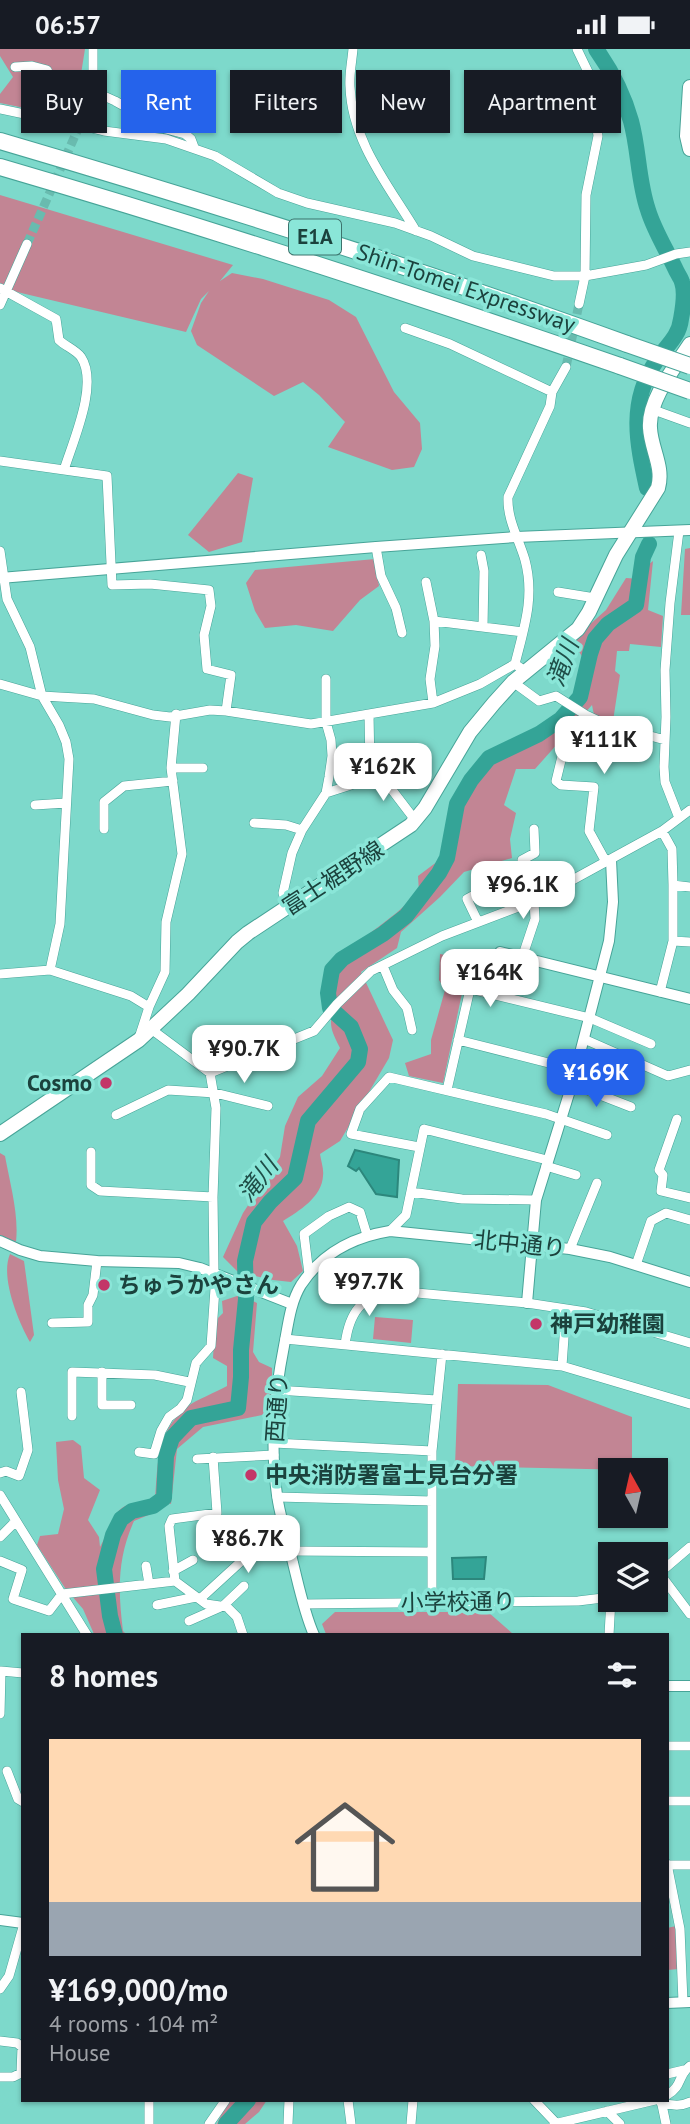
<!DOCTYPE html>
<meta charset="utf-8">
<style>
:root{--surface:#171b24;--page:#242831;--text:#f1f3f6;--muted:#9ea1a6;--accent:#2563eb}
body{margin:0;font-family:"PT Sans","Noto Sans JP",sans-serif;background:var(--page);color:var(--text);height:100vh;display:flex;flex-direction:column;font-size:26px;white-space:nowrap}
*{box-sizing:border-box;margin:0}
p{font-size:23px;color:var(--muted)}
.icon{flex:none;width:38px;height:38px;fill:none;stroke:currentColor;stroke-width:2;stroke-linecap:round;stroke-linejoin:round}
.map{position:relative;flex:1;overflow:hidden}
.details{position:absolute;left:21px;top:1584px;width:648px;height:469px;display:flex;flex-direction:column;background:var(--surface);border-radius:0px;box-shadow:0 2px 5px #0004}
.details>*{flex:none}
.top-card{position:absolute;left:21px;top:21px;width:649px;height:63px;display:flex;gap:14px}
.needle{width:46px;rotate:352deg}
.tools{position:absolute;left:598px;top:1409px;display:grid;gap:14px}
.tools a{display:grid;place-items:center;width:70px;height:70px;border-radius:0px;background:var(--surface);box-shadow:0 2px 5px #0004;font-size:35px}
.price{position:absolute;translate:-50% -60px;padding:0 16px;border-radius:14px;background:#fff;color:#222;font-size:23px;line-height:46px;filter:drop-shadow(0 2px 4px #0008)}
.price::after{content:'';position:absolute;left:50%;top:42px;width:21px;height:16px;margin-left:-10px;background:inherit;clip-path:polygon(0 0,100% 0,50% 100%)}
.price.selected{background:var(--accent);color:#fff}
ul{padding:0;list-style:none}
li{display:grid;align-content:center;gap:14px;height:371px;padding:0 28px}
li span{display:grid;place-items:center;height:217px;border-radius:0px;color:#555}
li>.icon{margin-inline-start:auto}
span .icon{width:126px;height:126px;fill:#fffc;stroke-width:1}
li b{font-size:30px}
h2{display:flex;justify-content:space-between;align-items:center;height:84px;padding:0 28px;font-size:30px}
.pill{padding:0 24px;border-radius:0px;background:var(--surface);box-shadow:0 2px 5px #0004;font-size:24px;line-height:63px}
.pill.selected{background:var(--accent);color:#fff}
.status{display:flex;justify-content:space-between;align-items:center;height:49px;padding:0 35px;background:var(--surface);direction:ltr}
.status svg{height:19px;fill:currentColor}
.map>svg:first-child{display:block}
.green{fill:#c28594}
.water{fill:#34a497;stroke:#2c877c;stroke-width:2}
.lines{fill:none;stroke-linecap:round;stroke-linejoin:round}
.river{stroke:#34a497;stroke-width:16}
.minor-tunnel{stroke:#69bbaf;stroke-width:9;stroke-dasharray:9 4.5;stroke-linecap:butt}
.minor-casing{stroke:#47a498;stroke-width:10}
.tertiary-casing{stroke:#47a498;stroke-width:12}
.primary-casing{stroke:#47a498;stroke-width:16}
.motorway-casing{stroke:#47a498;stroke-width:18}
.minor{stroke:#fff;stroke-width:9}
.tertiary{stroke:#fff;stroke-width:10}
.primary{stroke:#fff;stroke-width:14}
.motorway{stroke:#fff;stroke-width:16}
.motorway-bridge-casing{stroke:#47a498;stroke-width:18;stroke-linecap:butt}
.motorway-bridge{stroke:#fff;stroke-width:16}
.poi-dot{fill:#c33668;stroke:#8ae6d8;stroke-width:2.5}
.labels{text-anchor:middle;stroke-width:7;stroke-linejoin:round;paint-order:stroke}
.shield{fill:#8ae6d8;stroke:#3c736c;stroke-width:2}
.shield-label{font-size:21px;font-weight:bold;fill:#1b423d}
.street-label{font-size:23px;fill:#1b423d;stroke:#8ae6d8}
.poi-label{font-size:23px;font-weight:bold;fill:#1b423d;stroke:#8ae6d8;text-anchor:start}
.water-label{font-size:24px;font-style:italic;fill:#1f4e48;stroke:#8ae6d8}
</style>
<div class="status"><b>06:57</b><svg viewBox="0 0 49 12"><path d="M0 12V9h3v3zM5 12V6h3v6zM10 12V3h3v9zM15 12V0h3v12zM26 1h20v11H26zM47 4h2v5h-2z"/></svg></div>
<div class="map">
<svg width="690" height="2075" viewBox="0 0 690 2075">
<rect width="100%" height="100%" fill="#7dd9cb"/>
<!-- green -->
<path class="green" d="M 0,0 L 85,0 L 74,69 L 0,54 L 0,45 L 13,28 L 0,7 Z
M 0,146 L 233,216 L 220,232 L 232,224 L 263,230 L 329,251 L 356,268 L 394,343 L 420,374 L 422,400 L 414,418 L 392,421 L 328,398 L 345,373 L 319,346 L 303,333 L 274,347 L 197,296 L 191,282 L 201,254 L 209,242 L 201,250 L 186,283 L 0,239 Z
M 238,424 L 253,429 L 242,493 L 209,503 L 188,486 Z
M 690,499 L 690,566 L 681,566 L 685,500 Z
M 375,510 L 379,537 L 360,551 L 333,582 L 296,576 L 265,579 L 255,562 L 246,534 L 255,521 Z
M 653,512 L 648,561 L 663,567 L 661,598 L 630,595 L 629,602 L 617,602 L 615,622 L 620,626 L 613,672 L 594,666 L 592,656 L 535,720 L 516,720 L 504,756 L 516,764 L 510,790 L 512,809 L 464,823 L 440,848 L 401,883 L 397,899 L 361,923 L 393,991 L 389,1009 L 340,1092 L 320,1105 C 321,1112 324,1120 323,1127 C 322,1148 299,1162 283,1172 L 297,1197 L 303,1222 L 291,1233 L 273,1231 L 238,1223 L 223,1208 L 243,1164 L 280,1108 L 285,1077 L 298,1048 L 322,1027 L 340,999 C 329,977 330,978 333,953 C 339,903 354,897 391,868 C 401,861 410,851 419,843 L 418,827 L 454,800 C 457,763 465,739 491,711 L 572,653 L 583,609 L 575,596 L 578,586 L 606,561 L 626,529 L 640,530 L 648,516 Z
M 440,905 L 469,911 L 443,1034 L 409,1027 L 405,1014 L 431,1005 L 431,991 L 445,941 L 439,931 Z
M 0,1104 L 5,1107 C 10,1135 19,1165 16,1193 L 0,1186 Z
M 10,1205 L 24,1212 L 34,1286 L 30,1293 C 18,1272 0,1228 10,1205 Z
M 240,1246 L 257,1254 L 253,1303 L 259,1313 L 272,1319 L 272,1357 L 262,1366 L 203,1378 L 177,1400 L 171,1455 L 155,1450 C 158,1414 156,1383 187,1358 C 197,1350 215,1344 227,1337 L 227,1317 L 213,1309 L 215,1272 L 223,1264 L 222,1252 Z
M 375,1268 L 413,1271 L 411,1294 L 373,1290 Z
M 458,1335 L 548,1336 L 632,1368 L 632,1421 L 455,1417 Z
M 73,1391 L 81,1397 L 84,1429 L 100,1441 L 88,1471 L 99,1488 L 100,1498 C 117,1468 114,1443 158,1462 L 134,1472 C 117,1510 118,1542 123,1582 L 126,1585 L 94,1585 L 83,1560 L 65,1539 L 37,1496 L 40,1487 L 58,1485 L 64,1460 L 58,1431 L 56,1393 Z
M 335,1563 L 488,1563 L 513,1585 L 326,1585 L 322,1575 Z
M 676,1877 L 679,1920 L 667,1921 L 667,1879 Z
M 228,2051 L 267,2051 L 259,2063 L 245,2075 L 217,2075 Z"/>
<!-- water -->
<path class="water" d="M 355,1101 L 399,1111 L 397,1148 L 376,1145 L 359,1119 L 356,1122 L 348,1117 Z
M 486,1508 L 484,1530 L 453,1530 L 452,1509 Z"/>
<g class="lines">
<!-- river -->
<path class="river" d="M 596,0 C 611,21 624,47 631,72 C 639,101 638,132 648,161 C 654,181 666,200 675,219 C 677,224 681,229 682,233 C 686,244 683,259 681,270 C 679,288 666,297 657,311 C 628,352 637,394 647,439
M 115,1586 L 110,1567 L 104,1520 L 113,1486 L 121,1470 L 132,1462 L 153,1457 L 164,1449 L 166,1407 L 172,1389 L 191,1369 L 238,1359 L 241,1328 L 241,1301 L 246,1250 L 245,1212 L 254,1173 L 270,1153 L 295,1129 L 308,1072 L 358,1013 L 360,1000 L 351,978 L 330,959 L 328,944 L 332,921 L 342,910 L 383,885 L 406,867 L 439,824 L 447,809 L 457,755 L 471,731 L 489,709 L 539,685 L 561,670 L 580,648 L 590,605 L 595,590 L 608,575 L 636,556 L 643,508 L 649,495
M 226,2075 L 248,2051"/>
<!-- minor-tunnel -->
<path class="minor-tunnel" d="M 27,195 L 82,71
M 566,318 L 579,255"/>
<!-- minor casing -->
<g class="minor-casing">
<path id="minor" d="M 353,0 C 352,12 349,26 350,38 C 352,93 389,137 416,182
M 577,0 L 590,27 L 598,87 L 586,146 L 585,227 L 579,255
M 15,18 L 32,17 L 47,21 C 61,51 51,48 87,56
M 93,42 L 115,52 L 166,80 L 185,85 L 191,90 L 194,98
M 0,60 L 34,67 L 51,69 L 104,82 L 166,90 L 215,107 L 278,144 L 307,154 L 395,174 L 431,187 L 473,207 L 554,227 L 585,227 L 646,216 L 676,205 L 690,203
M 83,70 L 93,42 L 93,0
M 0,239 L 56,270 L 59,291 C 65,297 76,301 81,308 C 99,335 73,392 64,421
M 0,256 L 27,195
M 405,279 L 450,295 L 552,343
M 651,360 L 690,374
M 0,412 L 107,427 L 112,536 L 150,535 L 209,541 L 211,557 L 204,586 L 207,620 L 231,626 L 226,662
M 679,482 L 670,554 L 665,621 L 666,668 L 664,718 L 665,733 L 679,769
M 376,498 L 381,527 L 396,559 L 402,584
M 0,502 L 7,550 L 30,598 L 42,647 L 59,676 L 66,693 L 69,710 L 60,875 L 50,921
M 481,506 L 484,522 L 483,578
M 426,533 L 434,572 L 435,597 L 430,630 L 433,654
M 558,543 L 595,549
M 434,572 L 523,583
M 515,615 C 524,579 535,548 525,511 C 519,490 507,471 508,448 L 550,357 L 552,343 L 566,318
M 513,633 L 539,652 L 556,647 L 586,666 L 603,674 L 665,691
M 0,635 L 42,647 L 94,650 L 153,666 L 170,668 L 210,661 L 226,662 L 311,675 L 433,654 L 480,635 L 515,615 L 526,623
M 586,666 L 566,691 L 556,732 L 561,736 L 594,738 L 589,782 L 606,813
M 171,719 L 203,719
M 370,719 L 386,733 L 415,771
M 326,744 L 351,736 L 370,719 L 369,665
M 35,756 L 66,754
M 254,774 L 286,776 L 302,781
M 104,780 L 104,753 L 124,737 L 173,732
M 534,780 L 535,804 L 522,811 L 543,847
M 662,782 L 672,800 L 673,836 L 690,838
M 673,836 L 673,892 L 690,893
M 478,844 L 467,850 L 478,873
M 287,858 L 283,844 L 292,804 L 302,781 L 326,744 L 329,728 L 332,707 L 331,691 L 326,673 L 326,630
M 522,909 L 535,870 L 534,852
M 383,917 L 393,941 L 407,959 L 412,981
M 0,925 L 50,921 L 131,947 L 149,958
M 660,943 L 673,892
M 151,980 L 210,1024 L 216,1059 L 213,1148 L 214,1224
M 139,989 L 149,958 L 165,923 L 166,873 L 182,805 L 171,719 L 176,665
M 584,990 L 668,1027 L 690,1021
M 458,991 L 576,1021
M 210,1024 L 314,982 L 337,955 L 371,922 L 442,887 L 534,852 L 662,782 L 690,761
M 572,1035 L 631,1058
M 447,1041 L 470,940 L 590,969 L 651,995
M 116,1066 L 168,1041 L 215,1044 L 268,1057
M 677,1070 L 659,1121 L 663,1126 L 661,1142 L 690,1149
M 419,1098 L 351,1085 L 360,1060 L 389,1028 L 546,1065 L 607,1086
M 91,1103 L 91,1136 L 100,1142 L 213,1148
M 546,1117 L 576,1126
M 411,1143 L 462,1150 L 536,1151
M 390,1182 L 406,1166 L 424,1080 L 547,1111
M 570,1200 L 597,1134
M 636,1216 L 651,1172 L 666,1164 L 690,1171
M 309,1225 L 304,1185 L 329,1167 L 349,1158 L 360,1163 L 367,1186
M 52,1274 L 88,1273 L 88,1256 L 93,1246 L 97,1212
M 285,1290 L 562,1317 L 690,1355
M 345,1296 C 349,1264 361,1246 395,1242 L 527,1254 L 586,1263 L 690,1294
M 562,1317 L 566,1260
M 102,1323 L 102,1356 L 131,1356
M 276,1341 L 437,1351
M 72,1367 L 72,1323 L 155,1326 L 189,1333
M 274,1394 L 432,1402
M 139,1403 L 154,1405 L 161,1382 L 169,1368 L 180,1360 L 187,1351 L 196,1314 L 211,1297 L 216,1225
M 213,1408 L 217,1464 L 172,1470 L 169,1477 L 175,1532 L 206,1555 L 227,1558 L 237,1568 L 243,1586
M 197,1410 L 274,1406
M 0,1424 L 6,1422 L 19,1427 L 28,1401 L 21,1343
M 0,1446 L 87,1586
M 277,1448 L 432,1452
M 0,1488 L 16,1472
M 290,1502 L 432,1503
M 0,1512 L 22,1521 L 13,1550 L 49,1562 L 62,1545 L 175,1532
M 146,1517 L 149,1535
M 173,1522 L 193,1511
M 660,1525 L 690,1565
M 656,1527 L 690,1498
M 200,1550 L 259,1496 L 286,1487
M 432,1553 L 432,1402 L 442,1305
M 304,1555 L 578,1552 L 611,1548
M 157,1556 L 196,1548
M 189,1572 L 223,1557 L 244,1537
M 609,1586 L 611,1550
M 0,1665 L 1,1622 L 23,1624
M 667,1697 L 690,1697
M 7,1722 L 18,1750 L 23,1753
M 667,1752 L 690,1752
M 667,1815 L 680,1880 L 683,1953
M 667,1816 L 690,1816
M 0,1940 L 9,1927 L 23,1878
M 0,1992 L 17,1994 L 22,1998 L 21,2024 L 13,2028 L 0,2028
M 667,2025 L 684,2021
M 667,2046 C 683,2037 677,2027 690,2017
M 149,2051 L 149,2075
M 348,2051 L 351,2075
M 534,2051 L 556,2074
M 661,2051 L 666,2075
M 661,2054 C 672,2056 680,2058 690,2053
M 607,2062 L 620,2075
M 209,2075 L 225,2052
M 288,2075 L 289,2051
M 411,2075 L 413,2051
M 554,2075 L 655,2051"/>
</g>
<!-- tertiary casing -->
<g class="tertiary-casing">
<path id="tertiary" d="M 0,529 L 376,498 L 516,488 L 690,481
M 488,944 L 500,903 L 690,950
M 0,1192 L 20,1201 L 40,1207 L 97,1212 L 179,1214 L 200,1219 L 292,1255
M 527,1254 L 536,1151 L 572,1035 L 609,892 L 613,853 L 611,811
M 314,1586 C 304,1563 299,1538 293,1514 C 288,1491 280,1469 277,1446 C 270,1395 274,1348 284,1297 C 288,1277 290,1254 301,1236 C 322,1204 353,1188 390,1182 L 570,1200 L 610,1208 L 690,1233
M 667,1637 L 690,1637
M 0,1871 L 23,1874
M 667,1954 L 690,1953"/>
</g>
<!-- primary casing -->
<g class="primary-casing">
<path id="primary" d="M 690,38 L 687,87 L 690,100
M 0,1085 L 139,991 L 188,945 L 237,893 L 248,884 L 411,776 L 425,759 L 470,683 L 494,654 L 513,633 L 578,580 L 589,563 L 616,506 L 658,439 C 664,418 651,400 650,379 C 648,351 675,318 690,295"/>
</g>
<!-- motorway casing -->
<g class="motorway-casing">
<path id="motorway" d="M 0,92 C 211,154 420,220 627,295
M 0,118 C 209,179 415,246 620,317"/>
</g>
<!-- minor -->
<use href="#minor" class="minor"/>
<!-- tertiary -->
<use href="#tertiary" class="tertiary"/>
<!-- primary -->
<use href="#primary" class="primary"/>
<!-- motorway -->
<use href="#motorway" class="motorway"/>
<!-- motorway-bridge casing -->
<g class="motorway-bridge-casing">
<path id="motorway-bridge" d="M 627,295 L 690,317
M 620,317 L 690,342"/>
</g>
<!-- motorway-bridge -->
<use href="#motorway-bridge" class="motorway-bridge"/>
</g>
<!-- markers -->
<g class="poi-dot">
<circle cx="106" cy="1034" r="7"/>
<circle cx="104" cy="1236" r="7"/>
<circle cx="536" cy="1275" r="7"/>
<circle cx="251" cy="1426" r="7"/>
</g>
<g class="labels">
<!-- shield labels -->
<rect class="shield" x="289" y="170.5" width="52" height="35" rx="5"/>
<g class="shield-label">
<text x="315" y="195">E1A</text>
</g>
<!-- street labels -->
<g class="street-label">
<text transform="translate(466 239) rotate(19)" y="8">Shin-Tomei Expressway</text>
<text transform="translate(333 829) rotate(-33)" y="8">富士裾野線</text>
<text transform="translate(520 1195) rotate(6)" y="8">北中通り</text>
<text transform="translate(277 1359) rotate(-86)" y="8">西通り</text>
<text transform="translate(458 1553) rotate(-1)" y="8">小学校通り</text>
</g>
<!-- poi labels -->
<g class="poi-label">
<text x="92" y="1042" text-anchor="end">Cosmo</text>
<text x="118" y="1244">ちゅうかやさん</text>
<text x="550" y="1283">神戸幼稚園</text>
<text x="265" y="1434">中央消防署富士見台分署</text>
</g>
<!-- water labels -->
<g class="water-label">
<text transform="translate(563 614) rotate(-70)" y="8">滝川</text>
<text transform="translate(258 1131) rotate(-52)" y="8">滝川</text>
</g>
</g>
</svg>
<div class="tools">
<a><svg class="needle" viewBox="-14 -14 28 28"><path d="M0-13l5 13h-10z" fill="#e53935"/><path d="M0 13l5-13h-10z" fill="#9ea1a6"/></svg></a>
<a><svg class="icon" aria-label="layers" viewBox="0 0 24 24"><path d="M12 4l9 5-9 5-9-5zM3 14l9 5 9-5"/></svg></a>
</div>
<b class="price" style="left:604px;top:727px">¥111K</b>
<b class="price" style="left:383px;top:754px">¥162K</b>
<b class="price" style="left:523px;top:872px">¥96.1K</b>
<b class="price" style="left:490px;top:960px">¥164K</b>
<b class="price" style="left:244px;top:1036px">¥90.7K</b>
<b class="price selected" style="left:596px;top:1060px">¥169K</b>
<b class="price" style="left:369px;top:1269px">¥97.7K</b>
<b class="price" style="left:248px;top:1526px">¥86.7K</b>
<div class="top-card">
<a class="pill">Buy</a>
<a class="pill selected">Rent</a>
<a class="pill">Filters</a>
<a class="pill">New</a>
<a class="pill">Apartment</a>
</div>
<section class="details">
<h2>8 homes<svg class="icon" aria-label="filters" viewBox="0 0 24 24"><path d="M4 7h16M4 17h16"/><circle cx="9" cy="7" r="2"/><circle cx="15" cy="17" r="2"/></svg></h2>
<ul>
<li><span style="background:linear-gradient(#ffd9b3 75%,#9aa5b1 0)"><svg class="icon" aria-label="home" viewBox="0 0 24 24"><path d="M3 11l9-7 9 7M6 9v11h12V9"/></svg></span><div><b>¥169,000/mo</b><p>4 rooms · 104 m²</p><p>House</p></div></li>
</ul>
</section>
</div>
